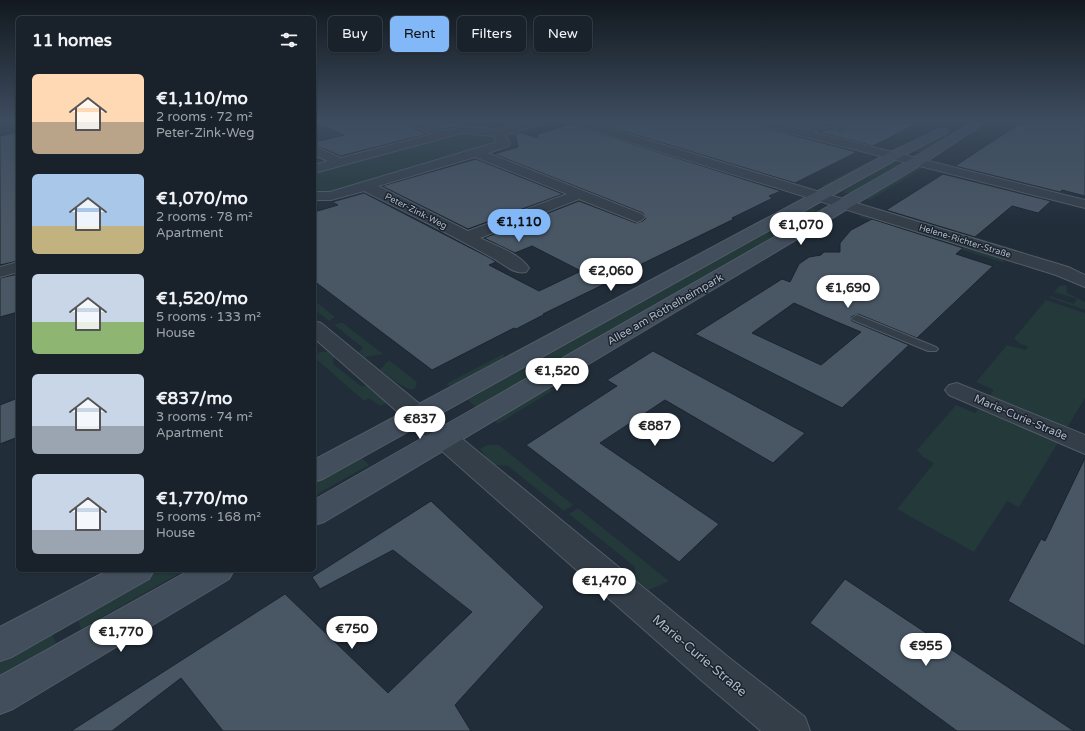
<!DOCTYPE html>
<meta charset="utf-8">
<style>
:root{--surface:#19222b;--page:#262f37;--text:#f1f3f6;--muted:#9fa4a9;--line:#373f47;--accent:#82b8f8}
body{margin:0;font-family:"Varela Round",sans-serif;background:var(--page);color:var(--text);height:100vh;display:flex;flex-direction:column;font-size:15px;white-space:nowrap}
*{box-sizing:border-box;margin:0}
p{font-size:13px;color:var(--muted)}
.icon{flex:none;width:22px;height:22px;fill:none;stroke:currentColor;stroke-width:2;stroke-linecap:round;stroke-linejoin:round}
.map{position:relative;flex:1;overflow:hidden}
.panel{position:absolute;left:16px;top:16px;width:300px;height:556px;display:flex;flex-direction:column;background:var(--surface);border-radius:6px;box-shadow:0 1px 3px #0004,0 0 0 1px var(--line)}
.panel>*{flex:none}
.banner{position:absolute;left:328px;top:16px;width:380px;height:36px;display:flex;gap:8px}
.price{position:absolute;translate:-50% -34px;padding:0 9px;border-radius:14px;background:#fff;color:#222;font-size:13px;line-height:26px;filter:drop-shadow(0 1px 2px #0008)}
.price::after{content:'';position:absolute;left:50%;top:24px;width:12px;height:9px;margin-left:-6px;background:inherit;clip-path:polygon(0 0,100% 0,50% 100%)}
.price.selected{background:var(--accent);color:#111}
ul{padding:0;list-style:none}
li{display:flex;align-items:center;gap:12px;height:100px;padding:0 16px}
li span{display:grid;place-items:center;flex:none;width:112px;height:80px;border-radius:6px;color:#555}
li>.icon{margin-inline-start:auto}
span .icon{width:48px;height:48px;fill:#fffc;stroke-width:1}
li b{font-size:17px}
h2{display:flex;justify-content:space-between;align-items:center;height:48px;padding:0 16px;font-size:17px}
.chip{padding:0 14px;border-radius:6px;background:var(--surface);box-shadow:0 1px 3px #0004,0 0 0 1px var(--line);font-size:14px;line-height:36px}
.chip.selected{background:var(--accent);color:#111}
.map>svg:first-child{display:block}
.green{fill:#23393a}
.building{fill:#495765;stroke:#1c2530;fill-rule:evenodd}
.lines{fill:none;stroke-linecap:round;stroke-linejoin:round}
.lane-casing{stroke:#525c67;stroke-width:2}
.street-casing{stroke:#525c67;stroke-width:2}
.secondary-casing{stroke:#525c67;stroke-width:2}
.lane{fill:#343e49;fill-rule:evenodd}
.street{fill:#343e49;fill-rule:evenodd}
.secondary{fill:#424e5c;fill-rule:evenodd}
.labels{text-anchor:middle;stroke-width:3;stroke-linejoin:round;paint-order:stroke}
.far-street-label{font-size:9px;fill:#afb9c5;stroke:#1a232e}
.street-label{font-size:11px;fill:#afb9c5;stroke:#1a232e}
.near-street-label{font-size:13px;fill:#afb9c5;stroke:#1a232e}
</style>
<div class="map">
<svg width="1085" height="731" viewBox="0 0 1085 731">
<rect width="100%" height="100%" fill="#212d39"/>
<!-- green -->
<path class="green" d="M 950,130 L 959,131 L 922,153 L 913,151 Z
M 460,132 L 485,132 L 499,137 L 496,146 L 337,193 L 314,193 L 314,171 Z
M 674,146 L 802,185 L 804,187 L 802,188 L 673,150 Z
M 880,155 L 884,157 L 827,187 L 821,186 Z
M 892,162 L 898,162 L 904,164 L 850,194 L 842,192 Z
M 916,168 L 923,168 L 870,200 L 864,198 L 911,170 Z
M 810,207 L 819,210 L 477,408 L 468,400 L 572,340 Z
M 872,208 L 879,208 L 1024,252 L 1014,254 L 870,209 Z
M 861,214 L 885,220 L 888,223 L 988,255 L 996,255 L 1002,257 L 1004,263 L 862,218 L 859,215 Z
M 1066,285 L 1067,293 L 1085,302 L 1085,310 L 1048,297 L 1050,296 L 1074,304 L 1077,299 L 1054,292 L 1059,286 Z
M 314,300 L 335,317 L 329,321 L 314,309 Z
M 1046,300 L 1085,313 L 1085,398 L 1019,507 L 1007,501 L 974,552 L 897,509 L 934,463 L 923,457 L 917,450 L 956,405 L 975,413 L 994,390 L 976,382 L 1007,345 L 1026,350 L 1028,347 L 1019,343 L 1014,338 Z
M 339,323 L 343,323 L 383,354 L 365,357 L 359,352 L 363,348 L 334,325 Z
M 330,351 L 334,355 L 333,364 L 361,386 L 371,386 L 387,403 L 380,406 L 369,398 L 364,401 L 314,357 L 314,353 Z
M 503,354 L 504,355 L 503,361 L 452,388 L 446,384 Z
M 389,360 L 417,382 L 415,388 L 411,390 L 397,383 L 380,370 Z
M 542,388 L 555,389 L 498,424 L 491,418 Z
M 487,445 L 499,445 L 573,505 L 564,511 L 508,466 L 495,465 L 487,458 L 480,449 Z
M 361,457 L 369,465 L 314,496 L 314,483 Z
M 578,508 L 669,581 L 649,590 L 635,579 L 635,567 L 569,514 Z
M 157,570 L 185,570 L 81,629 L 76,615 Z
M 50,629 L 56,643 L 0,675 L 0,657 Z"/>
<!-- building -->
<path class="building" d="M 316,122 L 405,122 L 406,125 L 427,134 L 341,156 L 315,145 L 318,144 L 315,142 L 344,135 Z
M 425,122 L 460,122 L 460,126 L 444,129 Z
M 593,122 L 752,122 L 754,125 L 857,152 L 795,183 Z
M 779,122 L 825,122 L 805,129 Z
M 831,122 L 920,122 L 873,146 L 818,132 L 828,129 L 836,129 L 842,133 L 847,130 L 845,126 Z
M 1022,122 L 1085,122 L 1085,196 L 1062,190 L 1060,192 L 955,166 Z
M 570,124 L 781,191 L 769,196 L 773,198 L 732,218 L 734,219 L 617,276 L 619,277 L 543,314 L 545,314 L 516,329 L 514,328 L 432,370 L 314,281 L 314,212 L 338,205 L 332,202 L 364,193 L 490,258 L 496,262 L 489,265 L 539,291 L 581,271 L 532,246 L 515,253 L 484,238 L 579,201 L 636,223 L 643,221 L 646,218 L 643,213 L 494,154 L 518,147 L 515,134 L 520,132 L 537,138 L 538,134 Z
M 18,132 L 18,261 L 0,265 L 0,136 Z
M 476,159 L 563,194 L 468,229 L 382,186 Z
M 943,174 L 1051,201 L 1038,213 L 1012,206 L 975,237 L 886,210 Z
M 872,219 L 963,248 L 956,254 L 993,266 L 917,338 L 858,314 L 851,317 L 852,321 L 909,345 L 842,408 L 695,334 L 782,279 L 790,282 L 799,264 L 809,257 L 821,255 L 824,252 L 840,252 L 840,243 L 851,230 ZM 794,303 L 823,316 L 861,332 L 821,365 L 752,333 Z
M 18,274 L 18,312 L 0,317 L 0,278 Z
M 653,351 L 805,433 L 773,463 L 665,400 L 600,443 L 719,524 L 679,562 L 526,445 L 617,386 L 607,380 Z
M 18,398 L 18,437 L 0,444 L 0,405 Z
M 1085,458 L 1085,646 L 1008,601 L 1041,539 L 1045,541 Z
M 431,501 L 544,607 L 455,705 L 471,731 L 223,731 L 181,678 L 112,731 L 71,731 L 285,594 L 388,693 L 472,612 L 393,550 L 320,589 L 312,577 Z
M 845,579 L 1074,731 L 957,731 L 810,623 Z"/>
<g class="lines">
<!-- lane casing -->
<g class="lane-casing">
<path id="lane" d="M 828,123 L 845,127 L 846,130 L 843,132 L 836,128 L 828,127 L 803,135 L 800,133 L 815,126 Z
M 857,315 L 936,347 L 938,349 L 936,351 L 928,351 L 853,320 L 852,318 Z"/>
</g>
<!-- street casing -->
<g class="street-casing">
<path id="street" d="M 406,122 L 421,122 L 444,131 L 462,127 L 498,129 L 524,122 L 542,122 L 541,124 L 505,135 L 510,143 L 508,146 L 488,153 L 642,214 L 645,217 L 642,220 L 637,222 L 632,220 L 579,199 L 480,238 C 496,246 519,253 529,268 L 526,272 C 513,275 503,263 491,257 C 449,234 407,212 364,191 L 331,200 L 314,200 L 314,192 L 330,192 L 497,142 L 494,136 L 462,133 L 314,173 L 314,165 L 328,161 L 314,155 L 314,146 L 341,158 L 432,134 L 407,124 ZM 475,157 L 567,194 L 468,231 L 378,186 Z
M 571,122 L 588,122 L 1068,267 L 1085,275 L 1085,287 L 1056,275 L 572,124 Z
M 753,122 L 772,122 L 1085,200 L 1085,208 L 754,124 Z
M 18,262 L 18,272 L 0,277 L 0,267 Z
M 314,321 L 321,323 L 727,656 L 805,717 L 810,731 L 761,731 L 701,680 L 314,338 Z
M 957,383 L 1085,435 L 1085,454 L 949,395 L 945,390 L 949,385 Z"/>
</g>
<!-- secondary casing -->
<g class="secondary-casing">
<path id="secondary" d="M 973,122 L 986,122 L 921,165 L 324,522 L 314,525 L 314,500 L 911,159 Z
M 942,128 L 946,129 L 948,131 L 946,133 L 897,159 L 323,479 L 314,482 L 314,460 L 889,153 Z
M 109,570 L 154,570 L 149,579 L 12,657 L 0,661 L 0,627 Z
M 190,570 L 234,570 L 229,579 L 13,709 L 0,714 L 0,676 Z"/>
</g>
<!-- lane -->
<use href="#lane" class="lane"/>
<!-- street -->
<use href="#street" class="street"/>
<!-- secondary -->
<use href="#secondary" class="secondary"/>
</g>
<!-- sky -->
<linearGradient id="sky" x2="0" y2="1"><stop stop-color="#12191f"/><stop offset="0.54" stop-color="#3d4c5f"/><stop offset="1" stop-color="#3d4c5f" stop-opacity="0"/></linearGradient>
<rect width="1085" height="224" fill="url(#sky)"/>
<g class="labels">
<!-- far-street labels -->
<g class="far-street-label">
<text transform="translate(416 211) rotate(27)" y="3">Peter-Zink-Weg</text>
<text transform="translate(965 241) rotate(17)" y="3">Helene-Richter-Straße</text>
</g>
<!-- street labels -->
<g class="street-label">
<text transform="translate(665 309) rotate(-30)" y="4">Allee am Röthelheimpark</text>
<text transform="translate(1021 417) rotate(23)" y="4">Marie-Curie-Straße</text>
</g>
<!-- near-street labels -->
<g class="near-street-label">
<text transform="translate(700 655) rotate(40)" y="5">Marie-Curie-Straße</text>
</g>
</g>
</svg>
<b class="price selected" style="left:519px;top:243px">€1,110</b>
<b class="price" style="left:801px;top:246px">€1,070</b>
<b class="price" style="left:611px;top:292px">€2,060</b>
<b class="price" style="left:848px;top:309px">€1,690</b>
<b class="price" style="left:557px;top:392px">€1,520</b>
<b class="price" style="left:420px;top:440px">€837</b>
<b class="price" style="left:655px;top:447px">€887</b>
<b class="price" style="left:604px;top:602px">€1,470</b>
<b class="price" style="left:352px;top:650px">€750</b>
<b class="price" style="left:121px;top:653px">€1,770</b>
<b class="price" style="left:926px;top:667px">€955</b>
<div class="banner">
<a class="chip">Buy</a>
<a class="chip selected">Rent</a>
<a class="chip">Filters</a>
<a class="chip">New</a>
</div>
<section class="panel">
<h2>11 homes<svg class="icon" aria-label="filters" viewBox="0 0 24 24"><path d="M4 7h16M4 17h16"/><circle cx="9" cy="7" r="2"/><circle cx="15" cy="17" r="2"/></svg></h2>
<ul>
<li><span style="background:linear-gradient(#ffd9b3 60%,#b9a48a 0)"><svg class="icon" aria-label="home" viewBox="0 0 24 24"><path d="M3 11l9-7 9 7M6 9v11h12V9"/></svg></span><div><b>€1,110/mo</b><p>2 rooms · 72 m²</p><p>Peter-Zink-Weg</p></div></li>
<li><span style="background:linear-gradient(#a9c7e8 65%,#c2b280 0)"><svg class="icon" aria-label="home" viewBox="0 0 24 24"><path d="M3 11l9-7 9 7M6 9v11h12V9"/></svg></span><div><b>€1,070/mo</b><p>2 rooms · 78 m²</p><p>Apartment</p></div></li>
<li><span style="background:linear-gradient(#c9d6e8 60%,#8fb573 0)"><svg class="icon" aria-label="home" viewBox="0 0 24 24"><path d="M3 11l9-7 9 7M6 9v11h12V9"/></svg></span><div><b>€1,520/mo</b><p>5 rooms · 133 m²</p><p>House</p></div></li>
<li><span style="background:linear-gradient(#c9d6e8 65%,#9aa5b1 0)"><svg class="icon" aria-label="home" viewBox="0 0 24 24"><path d="M3 11l9-7 9 7M6 9v11h12V9"/></svg></span><div><b>€837/mo</b><p>3 rooms · 74 m²</p><p>Apartment</p></div></li>
<li><span style="background:linear-gradient(#c9d6e8 70%,#9aa5b1 0)"><svg class="icon" aria-label="home" viewBox="0 0 24 24"><path d="M3 11l9-7 9 7M6 9v11h12V9"/></svg></span><div><b>€1,770/mo</b><p>5 rooms · 168 m²</p><p>House</p></div></li>
</ul>
</section>
</div>
